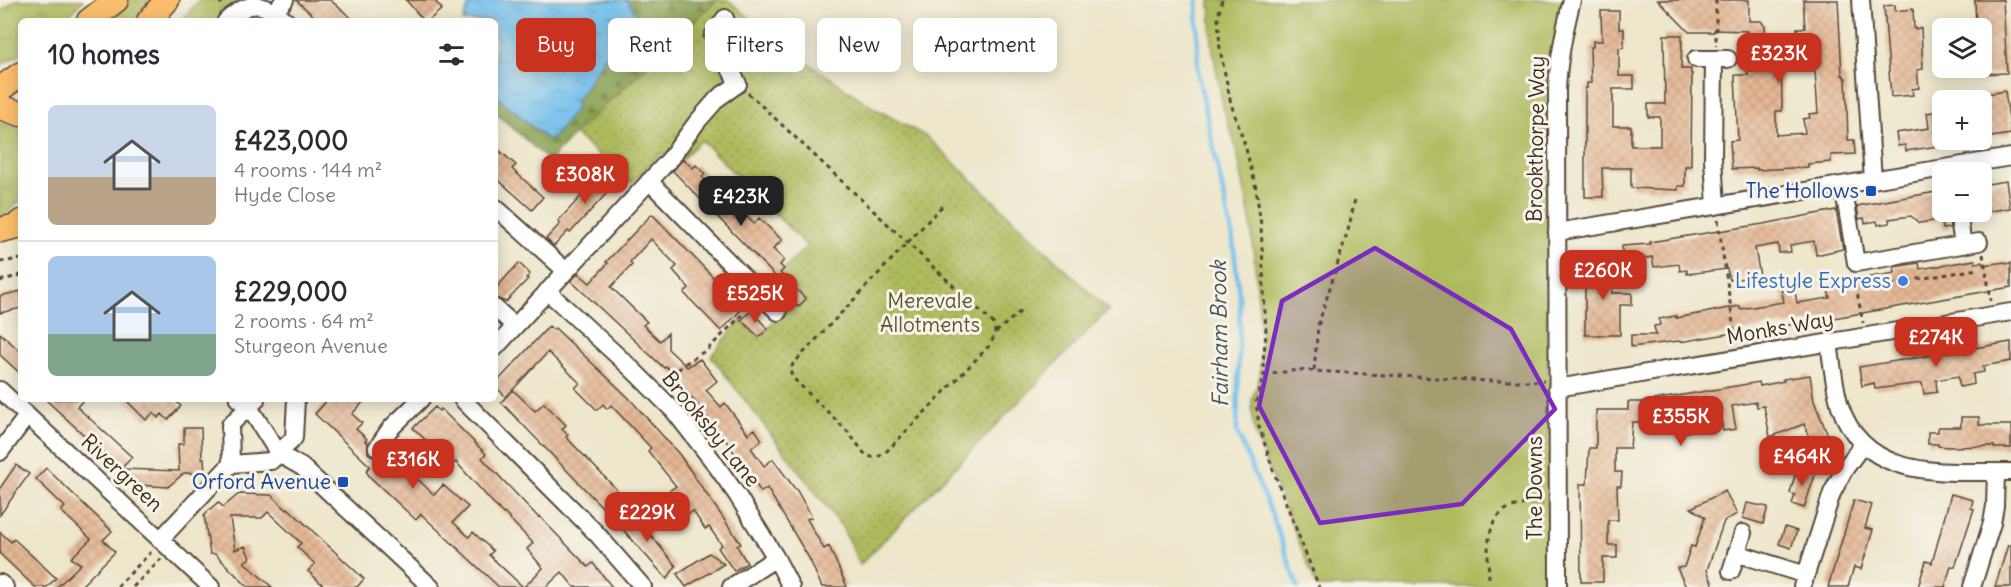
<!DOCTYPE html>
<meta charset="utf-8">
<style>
:root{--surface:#fff;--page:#f7f7f7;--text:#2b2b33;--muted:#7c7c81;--line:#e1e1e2;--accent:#c8321e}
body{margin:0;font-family:Delius,sans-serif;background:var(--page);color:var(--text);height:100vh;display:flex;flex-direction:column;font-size:22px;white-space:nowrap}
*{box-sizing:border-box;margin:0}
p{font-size:20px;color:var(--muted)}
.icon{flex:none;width:33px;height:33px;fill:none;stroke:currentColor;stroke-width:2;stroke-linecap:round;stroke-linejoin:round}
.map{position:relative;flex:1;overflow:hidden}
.details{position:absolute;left:18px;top:18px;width:480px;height:384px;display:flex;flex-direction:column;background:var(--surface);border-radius:9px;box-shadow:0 3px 15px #0003}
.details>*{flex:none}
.banner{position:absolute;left:516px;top:18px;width:570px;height:54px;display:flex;gap:12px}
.controls{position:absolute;left:1932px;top:18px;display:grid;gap:12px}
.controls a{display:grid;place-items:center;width:60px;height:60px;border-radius:9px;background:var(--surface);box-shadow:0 3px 15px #0003;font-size:30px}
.price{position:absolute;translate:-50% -51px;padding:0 14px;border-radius:12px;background:var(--accent);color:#fff;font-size:20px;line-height:39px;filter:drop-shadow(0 2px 3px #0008)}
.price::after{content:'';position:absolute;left:50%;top:36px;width:18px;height:14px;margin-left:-9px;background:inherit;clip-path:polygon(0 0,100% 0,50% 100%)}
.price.current{background:#222;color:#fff}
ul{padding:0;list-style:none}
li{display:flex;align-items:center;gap:18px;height:150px;padding:0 30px}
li+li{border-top:2px solid var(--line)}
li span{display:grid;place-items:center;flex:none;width:168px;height:120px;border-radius:9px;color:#555}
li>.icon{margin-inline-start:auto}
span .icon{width:72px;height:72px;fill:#fffc;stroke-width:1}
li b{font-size:26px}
h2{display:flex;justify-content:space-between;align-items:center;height:72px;padding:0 30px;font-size:26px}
.tag{padding:0 21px;border-radius:9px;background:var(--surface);box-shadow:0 3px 15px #0003;font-size:21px;line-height:54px}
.tag.current{background:var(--accent);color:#fff}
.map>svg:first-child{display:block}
.grass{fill:url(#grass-tufts);stroke:#74723e;stroke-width:1.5}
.forest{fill:url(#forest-firs);stroke:#626639;stroke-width:1.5}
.park{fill:#aeba5d;stroke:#74723e;stroke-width:1.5}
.garden{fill:url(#garden-dots);stroke:#74723e;stroke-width:1.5}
.water{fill:url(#water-ripples);stroke:#567485;stroke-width:1.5}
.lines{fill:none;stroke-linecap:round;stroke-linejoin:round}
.stream{stroke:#72bfec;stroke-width:4.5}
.building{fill:url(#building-cross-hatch)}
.minor-casing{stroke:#564638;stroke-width:20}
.highway-casing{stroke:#564638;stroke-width:27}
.path{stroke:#564638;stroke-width:3;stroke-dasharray:4.5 4.5;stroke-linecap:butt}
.minor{stroke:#fff;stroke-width:16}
.highway{stroke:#fabe6d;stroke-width:24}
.marked{fill:#7b2cbf;fill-opacity:0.2;stroke:#7b2cbf;stroke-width:4.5;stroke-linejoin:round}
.transit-dot{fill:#1a4fb4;stroke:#f7f3e8;stroke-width:2}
.shop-dot{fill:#3f7fe0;stroke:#f7f3e8;stroke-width:2}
.labels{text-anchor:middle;stroke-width:6;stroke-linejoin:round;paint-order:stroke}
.street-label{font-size:21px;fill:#3b2a1e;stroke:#f7f3e8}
.transit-label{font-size:21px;fill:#164399;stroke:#f7f3e8;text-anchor:end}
.shop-label{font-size:21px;fill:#366cbe;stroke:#f7f3e8;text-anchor:end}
.park-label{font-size:21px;fill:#5e5531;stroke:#f7f3e8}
.water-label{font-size:22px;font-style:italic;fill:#4c575c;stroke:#f7f3e8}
</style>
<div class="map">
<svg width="2011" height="587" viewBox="0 0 2011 587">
<defs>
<pattern id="grass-tufts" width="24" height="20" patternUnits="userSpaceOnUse" patternTransform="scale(1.5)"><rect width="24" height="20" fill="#aeba5d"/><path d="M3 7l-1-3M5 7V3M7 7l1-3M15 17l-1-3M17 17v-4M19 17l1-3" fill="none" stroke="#8f974c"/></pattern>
<pattern id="forest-firs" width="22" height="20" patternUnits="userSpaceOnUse" patternTransform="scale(1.5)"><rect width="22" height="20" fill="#8aa254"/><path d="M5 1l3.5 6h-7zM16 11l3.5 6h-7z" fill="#728445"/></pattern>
<pattern id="garden-dots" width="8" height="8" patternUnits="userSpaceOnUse" patternTransform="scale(1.5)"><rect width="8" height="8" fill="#aeba5d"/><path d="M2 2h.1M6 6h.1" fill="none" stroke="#8f974c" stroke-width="1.8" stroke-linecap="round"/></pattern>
<pattern id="water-ripples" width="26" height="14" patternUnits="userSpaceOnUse" patternTransform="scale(1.5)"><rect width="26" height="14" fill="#72bfec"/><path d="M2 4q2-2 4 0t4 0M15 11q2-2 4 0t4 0" fill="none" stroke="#5f9bbf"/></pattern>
<pattern id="building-cross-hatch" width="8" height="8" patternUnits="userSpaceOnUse" patternTransform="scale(1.5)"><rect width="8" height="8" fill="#e5b895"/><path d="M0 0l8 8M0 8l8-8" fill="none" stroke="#c59e80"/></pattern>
</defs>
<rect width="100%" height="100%" fill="#f7f3e8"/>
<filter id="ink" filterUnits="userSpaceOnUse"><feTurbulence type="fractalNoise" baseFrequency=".0167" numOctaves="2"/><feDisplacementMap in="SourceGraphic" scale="12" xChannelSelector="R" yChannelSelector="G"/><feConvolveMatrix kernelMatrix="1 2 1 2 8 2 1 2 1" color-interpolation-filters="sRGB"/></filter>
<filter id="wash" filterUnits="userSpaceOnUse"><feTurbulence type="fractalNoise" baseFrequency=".008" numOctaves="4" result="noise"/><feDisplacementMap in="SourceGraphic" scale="24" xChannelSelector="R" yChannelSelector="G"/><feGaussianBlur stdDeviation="1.35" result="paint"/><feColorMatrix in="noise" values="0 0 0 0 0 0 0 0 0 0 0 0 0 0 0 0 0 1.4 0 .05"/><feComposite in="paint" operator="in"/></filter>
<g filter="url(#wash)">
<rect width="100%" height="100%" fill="#ede6ca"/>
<!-- grass -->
<path class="grass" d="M 15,0 L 83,0 L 64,21 L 21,21 L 21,54 L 0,65 L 0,12 Z
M 129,0 L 151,0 L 132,21 L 105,21 Z
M 199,0 L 239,0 L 218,21 L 181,21 Z
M 0,122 L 14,125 L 21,130 L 21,200 L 4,216 L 0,218 Z"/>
<!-- forest -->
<path class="forest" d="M 625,0 L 717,0 L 574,134 L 549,161 L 495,112 L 495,95 L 546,139 L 574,110 L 576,101 L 602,61 L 612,51 L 629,3 Z"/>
<!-- park -->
<path class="park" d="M 1210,0 L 1566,0 C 1555,33 1550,65 1546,99 L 1550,587 L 1317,587 L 1256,436 L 1253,422 L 1252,400 L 1260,376 L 1261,332 L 1251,223 L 1236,147 L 1223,107 L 1212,45 Z"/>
<!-- garden -->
<path class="garden" d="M 717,0 L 728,0 L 787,48 L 874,108 L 927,137 L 1108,310 L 860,565 L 842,527 L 711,356 L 741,320 L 759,337 L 793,302 L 798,307 L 806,300 L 780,273 L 807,246 L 701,140 L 675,166 L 661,153 L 632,183 L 574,134 Z"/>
<!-- water -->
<path class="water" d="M 476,0 L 625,0 L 629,2 L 640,24 L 602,61 L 576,101 L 575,110 L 553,138 L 547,139 L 495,95 L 495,21 L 463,21 L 468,7 Z"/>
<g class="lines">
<!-- stream -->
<path class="stream" d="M 1197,0 L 1198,74 L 1233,240 L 1240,302 L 1237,432 L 1272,515 L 1298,587"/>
</g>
<g id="blocks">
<!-- building -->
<path class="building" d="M 296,0 L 330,0 L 355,21 L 319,21 Z
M 406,0 L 434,0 L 442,9 L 428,21 L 424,21 Z
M 1658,0 L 1749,0 L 1749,21 L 1761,21 L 1765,26 L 1765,36 L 1781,35 L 1782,111 L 1776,111 L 1776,135 L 1805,133 L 1803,119 L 1810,118 L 1809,114 L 1818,113 L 1813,42 L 1798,43 L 1797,28 L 1805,28 L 1803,0 L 1838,0 L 1842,75 L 1844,75 L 1844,78 L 1846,78 L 1848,140 L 1854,140 L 1855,154 L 1831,155 L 1831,162 L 1808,164 L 1808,167 L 1757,170 L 1757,168 L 1732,169 L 1730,141 L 1738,140 L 1735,75 L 1748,75 L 1747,31 L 1714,30 L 1714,32 L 1689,32 Z
M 1975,0 L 2003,0 L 2007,73 L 1982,74 L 1982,28 L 1976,28 Z
M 1895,5 L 1895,11 L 1913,9 L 1914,29 L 1921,28 L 1923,69 L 1917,70 L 1919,88 L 1912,89 L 1913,95 L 1891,97 L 1884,6 Z
M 1601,11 L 1619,11 L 1619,29 L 1624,29 L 1624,47 L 1619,48 L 1619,76 L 1634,76 L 1634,89 L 1613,89 L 1613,126 L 1631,126 L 1631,146 L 1660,146 L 1660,117 L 1648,117 L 1648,104 L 1665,104 L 1664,35 L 1682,35 L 1681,69 L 1691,69 L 1691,74 L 1692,74 L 1691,166 L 1685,166 L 1685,186 L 1678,186 L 1678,190 L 1631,188 L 1631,168 L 1602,168 L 1603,197 L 1585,197 L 1585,88 L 1587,88 L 1587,83 L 1591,83 L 1590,47 L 1593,47 L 1593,41 L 1602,41 Z
M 2005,91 L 2011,134 L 1984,138 L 1982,125 L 1982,95 Z
M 1940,111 L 1942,140 L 1945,145 L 1906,151 L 1905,145 L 1898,146 L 1896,133 L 1929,128 L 1927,113 Z
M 495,147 L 516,165 L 512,169 L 543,197 L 532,210 L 495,177 Z
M 683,159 L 693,168 L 696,165 L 705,174 L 702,177 L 719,194 L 722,191 L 754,224 L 759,218 L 782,240 L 773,249 L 784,260 L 780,265 L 784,269 L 780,273 L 806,299 L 798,307 L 772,281 L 776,277 L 673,171 Z
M 614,167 L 622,175 L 618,179 L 619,180 L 570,233 L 568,231 L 554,246 L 546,239 L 560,224 L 558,221 L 607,169 L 610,171 Z
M 2006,181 L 2010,208 L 1984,212 L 1982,185 Z
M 1942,191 L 1942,212 L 1948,212 L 1950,228 L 1943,229 L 1941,220 L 1919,223 L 1911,216 L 1889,219 L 1890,223 L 1878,225 L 1877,221 L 1865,223 L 1864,218 L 1859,219 L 1857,206 L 1862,205 Z
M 1836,210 L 1843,249 L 1816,255 L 1814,241 L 1790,245 L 1791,252 L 1779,253 L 1778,244 L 1755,248 L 1760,276 L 1730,280 L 1727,269 L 1687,274 L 1687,270 L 1680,271 L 1679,264 L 1654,267 L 1652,257 L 1642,259 L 1641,257 L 1622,257 L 1622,246 L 1650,244 L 1650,242 L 1763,224 Z
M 652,214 L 743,308 L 721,331 L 684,293 L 689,288 L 673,270 L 677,266 L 651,239 L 630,262 L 632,265 L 611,287 L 647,322 L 643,325 L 660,341 L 668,333 L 668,349 L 687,367 L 700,359 L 717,381 L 706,390 L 721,407 L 725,403 L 748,434 L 755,429 L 762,440 L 751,448 L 764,466 L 773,459 L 795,489 L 796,489 L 812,517 L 807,519 L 824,549 L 829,546 L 847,587 L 822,587 L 809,558 L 767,488 L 761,492 L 725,439 L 666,366 L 664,368 L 571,281 L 578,273 L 590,283 L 608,263 L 606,262 Z
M 1975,260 L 1975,263 L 1982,262 L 1983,265 L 2005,262 L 2006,264 L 2011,263 L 2011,287 L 1805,323 L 1763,328 L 1680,342 L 1679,341 L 1631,347 L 1631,335 L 1656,335 L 1654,326 L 1660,325 L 1659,319 L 1676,316 L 1676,318 L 1740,306 L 1740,309 L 1784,302 L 1781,288 L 1794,286 L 1797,303 L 1830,298 L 1828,290 L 1860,285 L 1859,283 L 1865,282 L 1865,278 L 1895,273 L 1894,267 L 1919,263 L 1920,269 Z
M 1585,262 L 1612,262 L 1612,293 L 1632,293 L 1632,305 L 1620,305 L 1620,335 L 1585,335 Z
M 519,263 L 530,274 L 526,278 L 528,279 L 506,302 L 495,298 L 495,289 Z
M 21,291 L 21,308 L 0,313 L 0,296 Z
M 751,311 L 768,329 L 759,337 L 741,320 Z
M 549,326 L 553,330 L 555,328 L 628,397 L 679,454 L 741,544 L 737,546 L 747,563 L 734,571 L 718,548 L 722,545 L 709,527 L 705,529 L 693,511 L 686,516 L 669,491 L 676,486 L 648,451 L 651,448 L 611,405 L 607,409 L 603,404 L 597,410 L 575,388 L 580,383 L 548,352 L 506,397 L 495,386 L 495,384 Z
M 0,333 L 21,352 L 21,374 L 0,355 Z
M 2011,342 L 2011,361 L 1983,366 L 1984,372 L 1973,374 L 1974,384 L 1960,387 L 1958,376 L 1936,380 L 1937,392 L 1924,394 L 1922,383 L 1875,389 L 1874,383 L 1862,386 L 1859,367 Z
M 1810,375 L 1814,401 L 1827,433 L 1835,445 L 1814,459 L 1806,447 L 1811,443 L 1804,424 L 1770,437 L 1764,406 L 1757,407 L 1756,402 L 1732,406 L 1736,429 L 1723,431 L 1720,413 L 1697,416 L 1699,430 L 1687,432 L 1685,419 L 1674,420 L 1673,416 L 1641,421 L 1641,422 L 1632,422 L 1630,448 L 1615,448 L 1615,472 L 1622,472 L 1621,486 L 1617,486 L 1618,520 L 1608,520 L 1608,545 L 1617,545 L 1617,558 L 1603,558 L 1603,582 L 1581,582 L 1580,484 L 1587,484 L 1589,448 L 1596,448 L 1596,410 L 1628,410 L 1628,402 L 1642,402 L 1759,382 L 1760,386 L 1784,381 L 1783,379 Z
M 513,390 L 535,411 L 544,403 L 566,425 L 562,429 L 568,435 L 566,437 L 620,493 L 603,508 L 501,402 Z
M 45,399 L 84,399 L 77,407 L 132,457 L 121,469 Z
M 125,399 L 173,399 L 181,406 L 168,420 L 162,414 L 158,418 L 153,413 L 146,420 Z
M 328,399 L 366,399 L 352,414 L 362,423 L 356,429 L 367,439 L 365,441 L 368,443 L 368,453 L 377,458 L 383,457 L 389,451 L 434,495 L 443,485 L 468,507 L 453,522 L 469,537 L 473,532 L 493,551 L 489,555 L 523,587 L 499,587 L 421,514 L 416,520 L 370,477 L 366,471 L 370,466 L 315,414 Z
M 435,407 L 439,411 L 441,409 L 486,454 L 482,458 L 538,517 L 539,516 L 588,567 L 593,563 L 612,587 L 574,587 L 562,572 L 546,587 L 524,587 L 543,568 L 527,549 L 533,543 L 504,513 L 503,514 L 456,462 L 452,465 L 413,428 Z
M 1961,417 L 1979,417 L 1979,425 L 2011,425 L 2011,448 L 1994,448 L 1994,446 L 1949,447 L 1938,446 L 1938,444 L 1928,444 L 1928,432 L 1938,432 L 1938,427 L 1961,427 Z
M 184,428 L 201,428 L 202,458 L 204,458 L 205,473 L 184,473 L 168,487 L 153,486 L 137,485 L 137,482 L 122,469 L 179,471 L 178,444 L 184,444 Z
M 16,465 L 29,474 L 0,515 L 0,488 Z
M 1806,467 L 1816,472 L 1804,508 L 1792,504 L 1795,495 L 1790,493 L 1796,472 L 1803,474 Z
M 46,468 L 112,531 L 103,540 L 115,552 L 80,587 L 57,587 L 81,564 L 71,558 L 91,539 L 61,511 L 65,507 L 36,479 Z
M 1725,491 L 1737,514 L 1724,521 L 1707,570 L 1714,587 L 1686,587 L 1677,568 L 1684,567 L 1691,546 L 1695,547 L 1705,517 L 1691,508 Z
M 239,494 L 271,495 L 287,510 L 288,508 L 364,579 L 357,587 L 325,587 L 308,571 L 315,564 L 297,547 L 301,543 L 268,512 L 262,518 L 230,518 L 235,550 L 245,546 L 250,558 L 244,562 L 272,587 L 248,587 L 215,554 L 210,554 L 204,515 L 218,502 L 223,507 Z
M 1951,494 L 1973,500 L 1971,508 L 1974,509 L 1955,567 L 1951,566 L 1945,587 L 1918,587 L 1926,561 L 1932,563 Z
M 1854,500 L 1872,505 L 1865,528 L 1873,530 L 1861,569 L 1854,567 L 1848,587 L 1828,587 Z
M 1747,503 L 1768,507 L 1763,524 L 1743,518 Z
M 634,510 L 652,531 L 649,533 L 676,566 L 667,579 L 617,523 Z
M 1785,527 L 1797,531 L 1791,548 L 1779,544 Z
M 0,532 L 11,542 L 14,539 L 56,578 L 47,587 L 35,587 L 0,554 Z
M 2008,545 L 2011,545 L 2011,587 L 1995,587 Z
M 709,553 L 724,564 L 686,587 L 677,574 Z"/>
</g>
</g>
<g filter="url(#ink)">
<use href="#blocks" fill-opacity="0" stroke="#564638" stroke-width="1.5"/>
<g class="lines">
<!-- minor casing -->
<g class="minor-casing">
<path id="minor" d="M 1861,0 L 1873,180
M 275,11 L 285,0
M 226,21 C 249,0 263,1 286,21
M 1696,59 L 1728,59
M 1714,59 L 1713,159 L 1716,206
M 649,181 L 778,312
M 1843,185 L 1856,263 L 1979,242
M 495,207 L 566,271
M 1958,212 L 1963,245
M 1557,232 L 2011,157
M 547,291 L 633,370 L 674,411 L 713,461 L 737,495 L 776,558 L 791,587
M 495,308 L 515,326
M 1829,342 C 1832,363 1834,386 1840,406 C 1866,483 1947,471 2011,472
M 495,348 L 669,160 L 697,122 L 718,98 L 738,84 L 713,36 L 725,18
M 1557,388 L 2011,312
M 0,390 L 211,587
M 238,399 L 249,407 L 279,454 L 302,467 L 431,587
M 462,399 L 597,534 L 643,587
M 377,448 L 390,429 L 421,399
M 0,452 L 27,416
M 231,464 L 230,425 L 256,400
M 160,540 L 231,464 L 271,461 L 294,438 L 296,399
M 1736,553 L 1806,575
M 1731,571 L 1743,533
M 0,583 L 5,587
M 731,587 L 776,558
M 1558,587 L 1557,91 C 1558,59 1564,31 1572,0
M 1802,587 L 1832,493 L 1844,470 L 1863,444
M 1972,587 L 1992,523 L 1995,506 L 1996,472"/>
</g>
<!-- highway casing -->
<g class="highway-casing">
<path id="highway" d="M 89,21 L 116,0
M 149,21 L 167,0
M 0,89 L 21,74
M 0,107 L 21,114
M 0,230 L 17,226 L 21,222"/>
</g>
<!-- path -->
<path class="path" d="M 220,0 L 222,7
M 1222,0 L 1218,17 L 1220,49 L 1231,104 L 1245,145 L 1256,188 L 1261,225 L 1266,334 L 1263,361 L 1264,375 L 1256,402 L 1259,426 L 1273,470 L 1319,587
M 1716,0 L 1716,46
M 748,93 L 993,323 C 997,332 994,338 989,346 L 887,451 L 878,457 L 871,457 L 864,453 L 849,433 L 793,378 L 790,371 L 793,364 L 945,203
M 1718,220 L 1736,344
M 1983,254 L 1991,301
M 0,262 L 21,259
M 1854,277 L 1863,323
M 0,281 L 21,275
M 1864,288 L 1978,269
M 996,332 L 1021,311
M 1314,370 L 1318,326 L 1349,227 L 1355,199
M 1264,375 L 1298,370 L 1487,381 L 1544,381
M 665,382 L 683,365 L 708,349 L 742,315
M 1489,578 C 1488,556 1484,525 1505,510 C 1516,504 1531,504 1543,502
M 117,587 L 151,552
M 133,587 L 161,559"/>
<!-- minor -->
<use href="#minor" class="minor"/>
<!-- highway -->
<use href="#highway" class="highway"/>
</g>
</g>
<!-- marked area -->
<path class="marked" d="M 1375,248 L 1511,329 L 1555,409 L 1462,504 L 1320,523 L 1259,406 L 1282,301 Z"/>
<!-- markers -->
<g class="transit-dot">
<rect x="1865" y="185" width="12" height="12" rx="3"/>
<rect x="337" y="476" width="12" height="12" rx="3"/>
</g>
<circle class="shop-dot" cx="1903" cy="281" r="6"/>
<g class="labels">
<!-- street labels -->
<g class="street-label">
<text transform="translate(1536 139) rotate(-89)" y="7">Brookthorpe Way</text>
<text transform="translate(1780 328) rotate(-10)" y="7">Monks Way</text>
<text transform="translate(711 429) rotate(51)" y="7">Brooksby Lane</text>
<text transform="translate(122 473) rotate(43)" y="7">Rivergreen</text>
<text transform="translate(1535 488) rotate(-90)" y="7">The Downs</text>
</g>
<!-- transit labels -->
<g class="transit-label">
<text x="1859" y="198">The Hollows</text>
<text x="331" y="489">Orford Avenue</text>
</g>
<!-- shop labels -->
<g class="shop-label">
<text x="1891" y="288">Lifestyle Express</text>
</g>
<!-- park labels -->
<g class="park-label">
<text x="930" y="308">Merevale<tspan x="930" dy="24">Allotments</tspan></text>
</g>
<!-- water labels -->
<g class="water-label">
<text transform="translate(1219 334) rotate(-91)" y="8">Fairham Brook</text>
</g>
</g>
</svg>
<div class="controls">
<a><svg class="icon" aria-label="layers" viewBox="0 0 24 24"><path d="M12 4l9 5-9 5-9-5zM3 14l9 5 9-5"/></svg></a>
<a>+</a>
<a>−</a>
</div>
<b class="price" style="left:1779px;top:84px">£323K</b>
<b class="price" style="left:585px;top:205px">£308K</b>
<b class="price current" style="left:741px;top:227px">£423K</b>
<b class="price" style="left:1603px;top:301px">£260K</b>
<b class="price" style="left:755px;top:324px">£525K</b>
<b class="price" style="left:1936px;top:368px">£274K</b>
<b class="price" style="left:1681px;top:447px">£355K</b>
<b class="price" style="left:1802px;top:487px">£464K</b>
<b class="price" style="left:413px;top:490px">£316K</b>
<b class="price" style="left:647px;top:543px">£229K</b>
<div class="banner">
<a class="tag current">Buy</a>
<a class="tag">Rent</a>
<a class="tag">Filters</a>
<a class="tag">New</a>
<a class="tag">Apartment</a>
</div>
<section class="details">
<h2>10 homes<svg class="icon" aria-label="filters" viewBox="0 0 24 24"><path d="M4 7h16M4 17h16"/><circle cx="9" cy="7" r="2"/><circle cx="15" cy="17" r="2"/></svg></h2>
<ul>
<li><span style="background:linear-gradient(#c9d6e8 60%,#b9a48a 0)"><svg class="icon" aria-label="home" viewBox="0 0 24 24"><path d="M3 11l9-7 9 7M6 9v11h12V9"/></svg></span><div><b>£423,000</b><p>4 rooms · 144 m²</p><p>Hyde Close</p></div></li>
<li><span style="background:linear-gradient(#a9c7e8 65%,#7fa58c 0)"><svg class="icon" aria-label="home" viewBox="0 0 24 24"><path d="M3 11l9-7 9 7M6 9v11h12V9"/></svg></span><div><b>£229,000</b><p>2 rooms · 64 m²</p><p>Sturgeon Avenue</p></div></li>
</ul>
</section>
</div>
